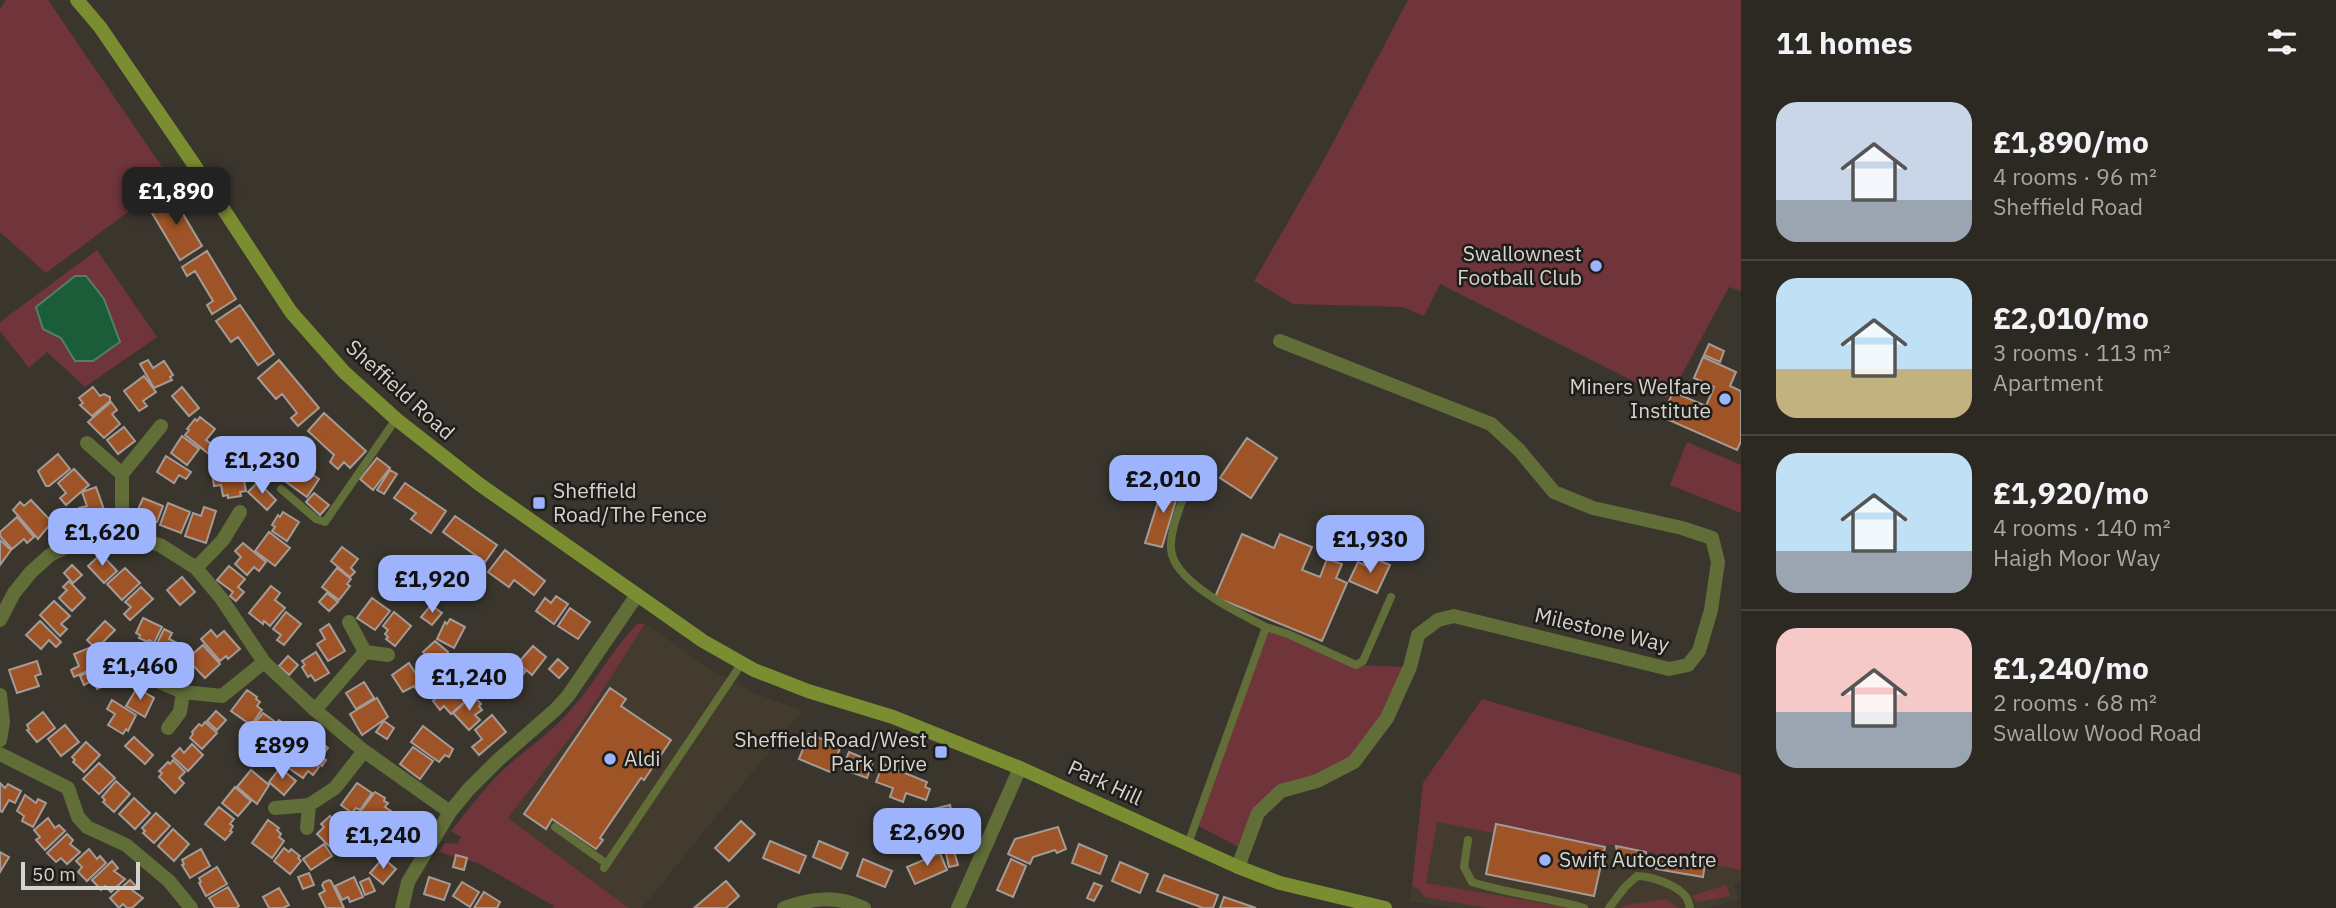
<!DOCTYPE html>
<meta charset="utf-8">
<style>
:root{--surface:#2c2822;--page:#38342f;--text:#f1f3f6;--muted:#a6a6a5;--line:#484440;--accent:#9db4fd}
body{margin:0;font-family:"IBM Plex Sans",sans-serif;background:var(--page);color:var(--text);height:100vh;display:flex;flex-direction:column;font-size:26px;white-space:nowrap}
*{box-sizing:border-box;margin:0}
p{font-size:23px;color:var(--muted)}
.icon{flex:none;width:38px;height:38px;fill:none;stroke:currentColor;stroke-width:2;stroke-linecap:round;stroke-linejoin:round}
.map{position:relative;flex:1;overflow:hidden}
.details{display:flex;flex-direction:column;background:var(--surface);width:595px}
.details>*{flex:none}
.scale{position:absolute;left:21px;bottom:18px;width:119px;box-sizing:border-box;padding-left:7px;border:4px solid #d5d3ce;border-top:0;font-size:19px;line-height:24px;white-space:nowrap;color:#d5d3ce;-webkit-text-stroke:5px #1f1d1a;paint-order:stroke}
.price{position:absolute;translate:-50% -60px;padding:0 16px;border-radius:14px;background:var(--accent);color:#111;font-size:23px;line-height:46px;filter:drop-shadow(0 2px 4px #0008)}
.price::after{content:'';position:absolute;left:50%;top:42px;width:21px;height:16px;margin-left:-10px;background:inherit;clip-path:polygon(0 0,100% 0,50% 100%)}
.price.selected{background:#222;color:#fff}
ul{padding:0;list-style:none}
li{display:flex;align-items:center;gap:21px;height:175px;padding:0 35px}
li+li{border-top:2px solid var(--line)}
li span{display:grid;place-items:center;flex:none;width:196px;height:140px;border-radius:21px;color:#555}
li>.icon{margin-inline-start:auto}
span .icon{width:84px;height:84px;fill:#fffc;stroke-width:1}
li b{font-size:30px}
h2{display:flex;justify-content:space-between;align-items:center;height:84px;padding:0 35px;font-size:30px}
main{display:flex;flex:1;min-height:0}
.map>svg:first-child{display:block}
.built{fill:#433c2e}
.green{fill:#70353b}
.water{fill:#1a5d38;stroke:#528065;stroke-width:2}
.building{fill:#9e5426;stroke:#a59b96;stroke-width:2}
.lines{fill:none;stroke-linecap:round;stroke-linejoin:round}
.lane{stroke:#626e38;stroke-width:8}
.street{stroke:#626e38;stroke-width:14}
.secondary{stroke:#7b8d31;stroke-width:14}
.poi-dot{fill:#9db4fd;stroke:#1f1d1a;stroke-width:2.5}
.labels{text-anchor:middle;stroke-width:5;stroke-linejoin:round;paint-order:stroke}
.poi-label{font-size:21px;fill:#d5d3ce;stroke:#1f1d1a;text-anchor:end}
.street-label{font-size:21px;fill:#d5d3ce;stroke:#1f1d1a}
</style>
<main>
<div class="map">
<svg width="1741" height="908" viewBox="0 0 1741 908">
<rect width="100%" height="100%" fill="#3a362e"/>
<!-- built -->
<path class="built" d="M 645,624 L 712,670 L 752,692 L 802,711 L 642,908 L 629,908 L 508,818 L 583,719 Z
M 1422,798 L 1606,844 L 1741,870 L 1741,881 L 1733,884 L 1739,899 L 1707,908 L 1454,908 L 1410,901 Z"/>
<!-- green -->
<path class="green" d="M 6,0 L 48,0 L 171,180 L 46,273 L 0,232 L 0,9 Z
M 1408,0 L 1741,0 L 1741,291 L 1729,287 L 1674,389 L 1671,388 L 1667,398 L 1440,284 L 1424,316 L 1403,307 L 1293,304 L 1254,281 L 1326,156 Z
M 97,250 L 157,337 L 85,387 L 47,352 L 29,368 L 0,331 L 0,322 Z
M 1687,442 L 1741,465 L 1741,513 L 1670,485 Z
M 637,624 L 645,624 L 584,719 L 508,818 L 629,908 L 553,908 L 554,906 L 478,863 L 439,852 L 445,843 L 457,844 L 461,837 L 451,831 C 470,807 489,782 512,762 C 531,746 551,732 568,713 C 594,685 611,651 637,624 Z
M 1266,627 L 1356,665 L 1410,667 L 1354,762 L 1281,791 L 1258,813 L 1244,850 L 1195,824 Z
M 1482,699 L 1741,775 L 1741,870 L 1606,844 L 1605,847 L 1494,833 L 1437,822 L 1426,883 L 1570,908 L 1487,908 L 1424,897 L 1419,889 L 1412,886 L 1423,783 Z
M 1726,885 L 1730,896 L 1698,902 L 1691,896 Z
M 1666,899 L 1679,908 L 1622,908 L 1625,905 Z"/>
<!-- water -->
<path class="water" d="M 75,276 L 86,276 L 104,299 L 120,342 L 93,361 L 75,361 L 61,338 L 43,329 L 36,307 Z"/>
<!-- building -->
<path class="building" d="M 170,192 L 202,246 L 180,260 L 152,213 L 158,209 L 154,202 Z
M 207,251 L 236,299 L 212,314 L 207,305 L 213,301 L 195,271 L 187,276 L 182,267 Z
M 240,305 L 274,354 L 258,365 L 238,337 L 231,342 L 216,321 Z
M 1709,344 L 1724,351 L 1720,362 L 1704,355 Z
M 1703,357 L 1736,372 L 1730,386 L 1741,391 L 1741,441 L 1737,450 L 1662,417 L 1673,392 L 1706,406 L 1714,387 L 1694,378 Z
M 148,360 L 153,368 L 164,361 L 173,375 L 170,377 L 172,380 L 154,388 L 140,364 Z
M 279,360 L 319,408 L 298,426 L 291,418 L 297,413 L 282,394 L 276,399 L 258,378 Z
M 144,376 L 156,392 L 143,401 L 147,406 L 139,411 L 124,391 Z
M 93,387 L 100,396 L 104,394 L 110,397 L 110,401 L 92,416 L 80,405 L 83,403 L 79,398 Z
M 182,387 L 199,408 L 189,416 L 172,396 Z
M 111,402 L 117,410 L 112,414 L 120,424 L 104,438 L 88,422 Z
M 324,413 L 366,451 L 350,468 L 344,462 L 338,469 L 330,462 L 334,455 L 308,431 Z
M 200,417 L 215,429 L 206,440 L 215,447 L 209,454 L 185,435 L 189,430 L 187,429 L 195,419 L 197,421 Z
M 124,427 L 135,441 L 118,454 L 107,440 Z
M 182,436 L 199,449 L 187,465 L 171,453 Z
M 1247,438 L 1277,458 L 1251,498 L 1220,478 Z
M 58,454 L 70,469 L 49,486 L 46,486 L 38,471 Z
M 166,456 L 191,472 L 186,479 L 179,475 L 174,483 L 157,472 Z
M 377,458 L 390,468 L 373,490 L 360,479 Z
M 294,461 L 319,479 L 307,497 L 282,479 Z
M 74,469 L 89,485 L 66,505 L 60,498 L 66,493 L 58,483 Z
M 228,469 L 230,477 L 243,475 L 246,491 L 240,492 L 241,496 L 228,498 L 228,495 L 223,496 L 221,485 L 214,486 L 212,472 Z
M 390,470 L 397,474 L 384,494 L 377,490 Z
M 258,482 L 276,500 L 267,510 L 248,492 Z
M 405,483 L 446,511 L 431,533 L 411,519 L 416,513 L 394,498 Z
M 1164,483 L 1180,487 L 1162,547 L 1145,543 Z
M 96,487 L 107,518 L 102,519 L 103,522 L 92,526 L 91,524 L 85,526 L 79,508 L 87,506 L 82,492 Z
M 314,493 L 329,505 L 320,515 L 306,502 Z
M 143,498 L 163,506 L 157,522 L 152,521 L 151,523 L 140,519 L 141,516 L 136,514 Z
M 31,500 L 52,522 L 38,539 L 13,510 L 20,502 L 24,506 Z
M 168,503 L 190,512 L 181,533 L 160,525 Z
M 204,507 L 216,511 L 206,543 L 185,536 L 193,513 L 201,516 Z
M 283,512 L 299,522 L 287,541 L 272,531 L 275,527 L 272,525 L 278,515 L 280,517 Z
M 455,516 L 497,545 L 485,562 L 443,532 Z
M 17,517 L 34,537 L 27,543 L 24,539 L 12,549 L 0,536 L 0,532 Z
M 269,532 L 290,548 L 275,566 L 255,551 Z
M 1242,534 L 1274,548 L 1280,534 L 1312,547 L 1302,570 L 1320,577 L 1327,559 L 1342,564 L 1336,578 L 1347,583 L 1322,641 L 1215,597 Z
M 0,540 L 11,550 L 0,565 Z
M 243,543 L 266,562 L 259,571 L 254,567 L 247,575 L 235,564 L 241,557 L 235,551 Z
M 342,547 L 358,559 L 351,568 L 355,572 L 350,577 L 331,561 Z
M 505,550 L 545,581 L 534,595 L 514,580 L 509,587 L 488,572 Z
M 101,554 L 117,571 L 104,583 L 88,566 Z
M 1373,558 L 1390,565 L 1377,593 L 1349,581 L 1358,562 L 1369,567 Z
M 72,565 L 82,575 L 73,583 L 64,573 Z
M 229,566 L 245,579 L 238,587 L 244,592 L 236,601 L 230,596 L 233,592 L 217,580 Z
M 125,568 L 140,583 L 122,600 L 107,584 Z
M 337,568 L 351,579 L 347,584 L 350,586 L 339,600 L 322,587 Z
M 182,577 L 195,592 L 180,605 L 167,590 Z
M 69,581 L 85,598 L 72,611 L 59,598 L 67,590 L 63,587 Z
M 271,586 L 280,593 L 275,600 L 285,608 L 270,626 L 264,621 L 263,624 L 249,613 Z
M 141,587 L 153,599 L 130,620 L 124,614 L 131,607 L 125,602 Z
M 327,593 L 338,602 L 329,611 L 319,602 Z
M 556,596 L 568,604 L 554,624 L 536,611 L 545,598 L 551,603 Z
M 372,598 L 390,611 L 375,630 L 357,618 Z
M 54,601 L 70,616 L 61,624 L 67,629 L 60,636 L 40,615 Z
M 431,605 L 442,613 L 432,625 L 421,617 Z
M 570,608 L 590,622 L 578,639 L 558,626 Z
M 286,612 L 301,624 L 284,645 L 277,640 L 281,635 L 273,629 Z
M 394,612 L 411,626 L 395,646 L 386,639 L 388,637 L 385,634 L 388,630 L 383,626 Z
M 143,618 L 162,627 L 154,643 L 149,640 L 148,642 L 139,638 L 140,635 L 136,633 Z
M 450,619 L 465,627 L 454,648 L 437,639 L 445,622 L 447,624 Z
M 40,621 L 61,642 L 56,647 L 49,640 L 41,649 L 26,635 Z
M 105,621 L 115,630 L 96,649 L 87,640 Z
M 329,624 L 345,651 L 328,661 L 317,644 L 325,639 L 320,630 Z
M 164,629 L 172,633 L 169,639 L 177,643 L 167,664 L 151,656 Z
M 211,630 L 217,637 L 224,631 L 240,649 L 228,659 L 226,656 L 220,661 L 201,639 Z
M 435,641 L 448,652 L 434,669 L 421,659 L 425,654 L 423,652 Z
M 203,645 L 220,664 L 205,678 L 187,659 Z
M 533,646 L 546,657 L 532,675 L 518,663 Z
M 89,648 L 93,655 L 96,654 L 101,665 L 74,677 L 71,670 L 79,666 L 74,654 Z
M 316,652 L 329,673 L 315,681 L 311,675 L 308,677 L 302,667 L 305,665 L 302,661 Z
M 288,656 L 298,665 L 289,675 L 279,666 Z
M 507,658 L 525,672 L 514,686 L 496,673 Z
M 473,659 L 484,668 L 476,678 L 464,670 Z
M 558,659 L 568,668 L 559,678 L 549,669 Z
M 170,660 L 182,666 L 176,678 L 164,673 Z
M 37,661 L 41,674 L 35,676 L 39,686 L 17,693 L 9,670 Z
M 107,663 L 115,681 L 97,689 L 93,680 L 84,685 L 80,676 Z
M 409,663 L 425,688 L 418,692 L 414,686 L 403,692 L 392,675 Z
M 435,671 L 446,679 L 438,690 L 427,681 Z
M 457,680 L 471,696 L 451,714 L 444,706 L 440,710 L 433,701 Z
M 364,682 L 374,698 L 356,709 L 346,693 Z
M 137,688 L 154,698 L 145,717 L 126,706 Z
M 610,688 L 626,699 L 621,706 L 671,740 L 644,780 L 641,778 L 600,838 L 603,840 L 596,849 L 552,819 L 546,829 L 524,814 Z
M 247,690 L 257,697 L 256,699 L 260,702 L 257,706 L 262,710 L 251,725 L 231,711 Z
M 473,695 L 481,704 L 479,706 L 482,710 L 475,715 L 480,720 L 469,730 L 453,713 Z
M 377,698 L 388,717 L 362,735 L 350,714 Z
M 112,700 L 136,715 L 128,731 L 126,729 L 123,734 L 108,725 L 115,714 L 107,709 Z
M 216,711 L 226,720 L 217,730 L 207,721 Z
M 43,712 L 55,728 L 37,742 L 27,730 L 29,729 L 27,725 Z
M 263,713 L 274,721 L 272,724 L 274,726 L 279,720 L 286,725 L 269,746 L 249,730 Z
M 492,715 L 506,732 L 479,755 L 472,747 L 482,739 L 475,730 Z
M 384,721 L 394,728 L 387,739 L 376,732 Z
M 205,722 L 217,733 L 202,749 L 190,738 L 193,734 L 192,732 L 199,724 L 202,726 Z
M 65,725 L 79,742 L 61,756 L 48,739 Z
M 423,726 L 453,749 L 449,757 L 445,755 L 439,762 L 411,742 Z
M 809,734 L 841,746 L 830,772 L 799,759 Z
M 311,735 L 328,748 L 321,757 L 326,760 L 322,766 L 301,750 Z
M 134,737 L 153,755 L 145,764 L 125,746 Z
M 86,742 L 100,755 L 84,772 L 73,762 L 75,760 L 72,757 Z
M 192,744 L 203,755 L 188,771 L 172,756 L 180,748 L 184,753 Z
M 413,747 L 433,761 L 420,779 L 400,764 Z
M 297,752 L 319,767 L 313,775 L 308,771 L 303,778 L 287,767 Z
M 849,752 L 873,762 L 867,778 L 842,769 Z
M 173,760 L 185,772 L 179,778 L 184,783 L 175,793 L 159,777 L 162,773 L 159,771 L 168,762 L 170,764 Z
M 99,763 L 115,778 L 99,794 L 83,779 Z
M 883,764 L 927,782 L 925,787 L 930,789 L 926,800 L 906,793 L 903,802 L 890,797 L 893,788 L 876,782 Z
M 280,768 L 296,781 L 284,795 L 269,782 Z
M 251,770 L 269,785 L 257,804 L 237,787 Z
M 116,781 L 130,794 L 114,812 L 103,802 L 105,800 L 102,797 Z
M 0,783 L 5,788 L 8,784 L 21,791 L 15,803 L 9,800 L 2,812 L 0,811 Z
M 357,783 L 372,793 L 360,810 L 356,808 L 352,813 L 341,805 Z
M 235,787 L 251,801 L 238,816 L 222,803 Z
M 375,792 L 385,798 L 384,801 L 388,803 L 385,807 L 391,811 L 379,827 L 360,812 Z
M 25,795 L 36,803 L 38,799 L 46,803 L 33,827 L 22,821 L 24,816 L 17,811 Z
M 134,798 L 150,813 L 135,829 L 119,814 Z
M 950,805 L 957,835 L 952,836 L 955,848 L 943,850 L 933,809 Z
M 219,807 L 234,819 L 230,824 L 233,826 L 230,831 L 232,832 L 225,840 L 205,824 Z
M 156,813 L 170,826 L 154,843 L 143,833 L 145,831 L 142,828 Z
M 403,814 L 418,824 L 409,839 L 408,838 L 404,842 L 391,833 Z
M 330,816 L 344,832 L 329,846 L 317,834 L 324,827 L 321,824 Z
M 48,818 L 55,828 L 59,825 L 65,831 L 45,850 L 36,840 L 40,837 L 34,830 Z
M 268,820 L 279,828 L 277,830 L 281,834 L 279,837 L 284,841 L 272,858 L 252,843 Z
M 741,821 L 755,834 L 729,861 L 715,848 Z
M 1496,824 L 1605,847 L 1594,896 L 1486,874 Z
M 379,827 L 390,835 L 383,846 L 372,838 Z
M 1058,827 L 1066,849 L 1057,853 L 1055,850 L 1033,857 L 1030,864 L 1008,854 L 1015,839 Z
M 173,829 L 189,844 L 174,861 L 158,846 Z
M 67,834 L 73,840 L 70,844 L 80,852 L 67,864 L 61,858 L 56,862 L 47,853 Z
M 770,841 L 806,856 L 799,873 L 763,858 Z
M 819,841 L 848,853 L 841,869 L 813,857 Z
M 324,844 L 332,856 L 311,870 L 303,859 Z
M 1079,844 L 1107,856 L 1100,874 L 1072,863 Z
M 1616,846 L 1646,852 L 1647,858 L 1619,863 Z
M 284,848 L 289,852 L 291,849 L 300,856 L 298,858 L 301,861 L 290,874 L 274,861 Z
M 89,849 L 97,859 L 100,856 L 106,863 L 87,881 L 78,872 L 82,867 L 76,861 Z
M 201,849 L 210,866 L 190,878 L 182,865 L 184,864 L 182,860 Z
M 954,851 L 958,865 L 949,867 L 946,853 Z
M 0,852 L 9,857 L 0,872 Z
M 940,853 L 947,870 L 915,884 L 907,867 Z
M 456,855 L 467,858 L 464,870 L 453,867 Z
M 1659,855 L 1705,863 L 1703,877 L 1656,869 Z
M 383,858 L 396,869 L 383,884 L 370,873 Z
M 863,859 L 892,871 L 885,887 L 857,876 Z
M 1011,859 L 1026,866 L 1013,897 L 997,890 Z
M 112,861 L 118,868 L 114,871 L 125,879 L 111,892 L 105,886 L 101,890 L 92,880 Z
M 1120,862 L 1148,874 L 1140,893 L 1112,881 Z
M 217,867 L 227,884 L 206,896 L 199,883 L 201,882 L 199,878 Z
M 309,873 L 314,885 L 303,889 L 298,877 Z
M 1164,875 L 1218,895 L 1213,908 L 1203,908 L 1157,891 Z
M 354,877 L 363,897 L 350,902 L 348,897 L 342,900 L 335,886 Z
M 429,877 L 450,884 L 444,900 L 424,894 Z
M 369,878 L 375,891 L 365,895 L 360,882 Z
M 130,880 L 136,886 L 132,890 L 143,898 L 132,908 L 127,908 L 123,904 L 119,908 L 110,898 Z
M 329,880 L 331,881 L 344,908 L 326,908 L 319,894 L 325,891 L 322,885 L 324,882 Z
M 726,881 L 739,896 L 726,908 L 694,908 Z
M 462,882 L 479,892 L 470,907 L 453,896 Z
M 1094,883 L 1102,886 L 1094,901 L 1087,898 Z
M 228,887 L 239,906 L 236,908 L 215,908 L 209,898 Z
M 279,888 L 289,905 L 283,908 L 269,908 L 263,897 Z
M 484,892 L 500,902 L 497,908 L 474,908 Z
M 1224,897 L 1256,908 L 1220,908 Z"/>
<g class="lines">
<!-- lane -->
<path class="lane" d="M 281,489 L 316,519 L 325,522 L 396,419
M 1186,490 C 1180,508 1170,529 1171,549 C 1173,582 1240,614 1266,627 L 1188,844
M 1266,627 L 1288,634 L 1356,665 L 1363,661 L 1391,597
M 555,827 L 607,864
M 1468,840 L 1464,867 L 1472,882 C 1509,894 1547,897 1584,908
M 604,868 L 742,663
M 1609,908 L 1625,887 L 1637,876 C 1650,876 1678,885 1686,897 C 1688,900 1689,904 1690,908"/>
<!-- street -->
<path class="street" d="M 87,443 L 122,474
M 122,535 L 122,474 L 161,426
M 196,568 L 223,540 L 240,512
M 0,620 L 14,593 L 31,572 L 50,555 L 73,544 L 122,535 L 160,545 L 196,568 L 221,598 L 264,662 L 315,710 L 364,751 L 450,812
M 365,652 L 388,655
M 148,677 L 183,692 L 222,696 L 264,662
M 0,695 L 3,722 L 0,740
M 315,710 L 365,652 L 349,622
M 168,728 L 180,712 L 183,692
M 0,754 L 68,788 L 78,817 L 87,827 L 126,845 L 169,881 L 191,908
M 275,808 L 309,805 L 335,788 L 364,751
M 307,828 L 309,805
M 1238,867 L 1258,813 L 1281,791 L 1317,781 L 1354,762 L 1387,718 L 1410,667 L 1418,635 L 1438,620 L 1454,616 L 1669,669 L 1688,665 L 1699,651 L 1711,610 L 1718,562 L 1712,538 L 1682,528 L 1593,508 L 1554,492 L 1519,450 L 1491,424 L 1280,341
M 402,908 L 408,882 L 450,812 L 468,790 L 498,760 L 555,710 L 568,696 L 637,595
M 784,908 C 812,898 836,895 864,908
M 958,908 L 1020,768"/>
<!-- secondary -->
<path class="secondary" d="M 77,0 L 100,27 L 193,163 L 291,312 L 344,372 L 396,419 L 479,484 L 703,641 L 754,670 L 808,691 L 893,717 L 1020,768 L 1238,867 L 1280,883 L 1385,908"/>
</g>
<!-- markers -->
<g class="poi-dot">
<circle cx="1596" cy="266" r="7"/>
<circle cx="1725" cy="399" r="7"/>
<rect x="532" y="496" width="14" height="14" rx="3.5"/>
<rect x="934" y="745" width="14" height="14" rx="3.5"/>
<circle cx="610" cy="759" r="7"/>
<circle cx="1545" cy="860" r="7"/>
</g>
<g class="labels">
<!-- poi labels -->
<g class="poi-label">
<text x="1582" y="261">Swallownest<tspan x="1582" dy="24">Football Club</tspan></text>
<text x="1711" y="394">Miners Welfare<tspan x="1711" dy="24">Institute</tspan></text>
<text x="553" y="498" text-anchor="start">Sheffield<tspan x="553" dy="24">Road/The Fence</tspan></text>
<text x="927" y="747">Sheffield Road/West<tspan x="927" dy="24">Park Drive</tspan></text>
<text x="624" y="766" text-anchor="start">Aldi</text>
<text x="1559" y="867" text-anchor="start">Swift Autocentre</text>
</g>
<!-- street labels -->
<g class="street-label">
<text transform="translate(400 390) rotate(42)" y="7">Sheffield Road</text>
<text transform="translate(1602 630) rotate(13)" y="7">Milestone Way</text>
<text transform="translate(1105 783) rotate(25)" y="7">Park Hill</text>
</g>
</g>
</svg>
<div class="scale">50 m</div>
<b class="price selected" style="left:176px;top:227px">£1,890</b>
<b class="price" style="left:262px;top:496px">£1,230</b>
<b class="price" style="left:1163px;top:515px">£2,010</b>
<b class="price" style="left:102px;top:568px">£1,620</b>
<b class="price" style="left:1370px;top:575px">£1,930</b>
<b class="price" style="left:432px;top:615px">£1,920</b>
<b class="price" style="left:140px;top:702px">£1,460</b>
<b class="price" style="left:469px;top:713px">£1,240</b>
<b class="price" style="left:282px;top:781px">£899</b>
<b class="price" style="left:927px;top:868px">£2,690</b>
<b class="price" style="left:383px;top:871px">£1,240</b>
</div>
<section class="details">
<h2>11 homes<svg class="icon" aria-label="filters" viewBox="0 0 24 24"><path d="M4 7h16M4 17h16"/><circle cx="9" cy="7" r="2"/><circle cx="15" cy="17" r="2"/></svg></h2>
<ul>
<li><span style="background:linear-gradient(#c9d6e8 70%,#9aa5b1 0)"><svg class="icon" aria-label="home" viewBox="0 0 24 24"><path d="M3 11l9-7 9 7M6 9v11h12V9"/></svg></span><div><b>£1,890/mo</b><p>4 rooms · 96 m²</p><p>Sheffield Road</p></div></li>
<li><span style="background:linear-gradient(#bfe0f5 65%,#c2b280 0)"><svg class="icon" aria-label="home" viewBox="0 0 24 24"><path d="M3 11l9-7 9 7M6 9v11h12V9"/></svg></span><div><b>£2,010/mo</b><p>3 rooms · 113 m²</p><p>Apartment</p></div></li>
<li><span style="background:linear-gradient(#bfe0f5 70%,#9aa5b1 0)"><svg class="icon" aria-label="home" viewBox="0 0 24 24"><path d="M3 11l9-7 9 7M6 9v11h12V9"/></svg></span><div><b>£1,920/mo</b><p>4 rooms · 140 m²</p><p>Haigh Moor Way</p></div></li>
<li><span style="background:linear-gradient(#f6c9c9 60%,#9aa5b1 0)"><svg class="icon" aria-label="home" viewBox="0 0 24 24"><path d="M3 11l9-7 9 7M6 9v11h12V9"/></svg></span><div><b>£1,240/mo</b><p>2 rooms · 68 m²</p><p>Swallow Wood Road</p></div></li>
</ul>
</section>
</main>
